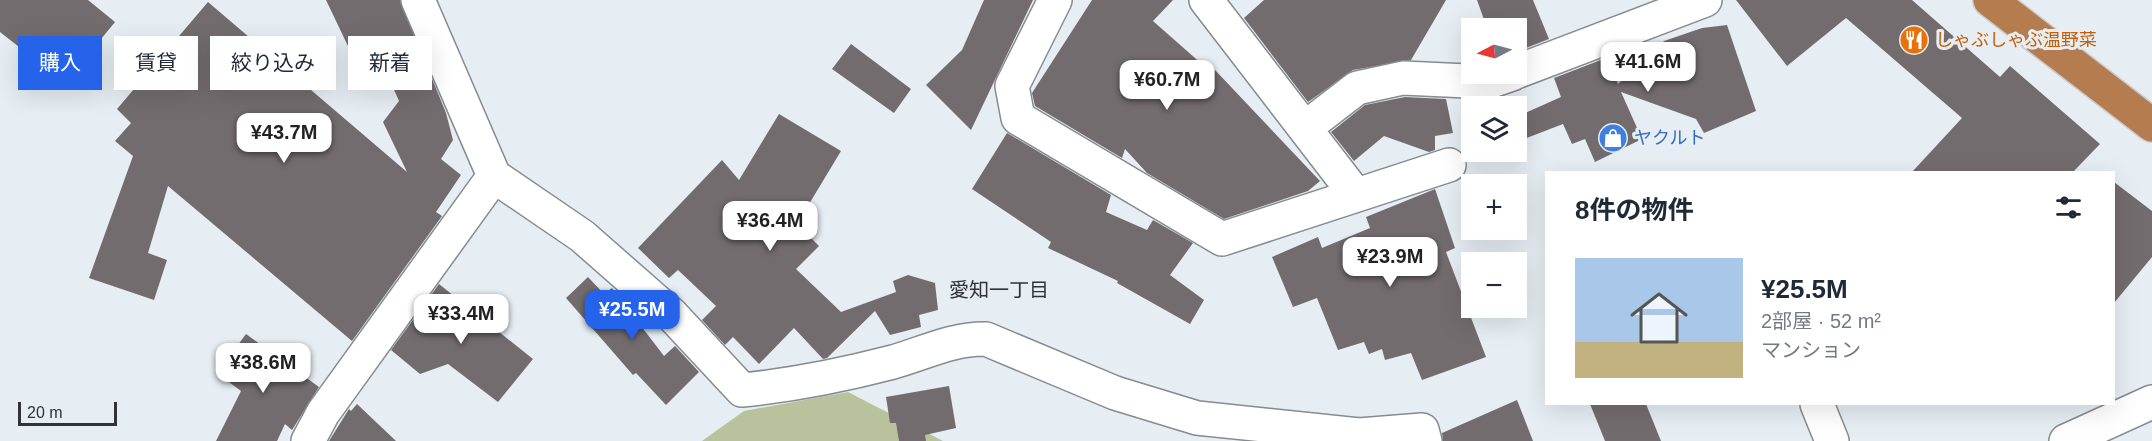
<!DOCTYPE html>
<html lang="ja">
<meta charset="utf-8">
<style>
:root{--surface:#fff;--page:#f6f6f7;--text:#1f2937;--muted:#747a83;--accent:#2563eb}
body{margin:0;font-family:Helvetica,"Noto Sans JP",sans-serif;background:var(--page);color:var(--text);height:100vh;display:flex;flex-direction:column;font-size:22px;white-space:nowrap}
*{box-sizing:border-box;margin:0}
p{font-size:20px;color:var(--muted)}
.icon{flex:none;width:33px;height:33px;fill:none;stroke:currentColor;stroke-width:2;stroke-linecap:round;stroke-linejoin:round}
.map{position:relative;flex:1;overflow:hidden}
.details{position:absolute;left:1545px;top:171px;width:570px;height:234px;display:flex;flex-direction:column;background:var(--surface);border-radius:0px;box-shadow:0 6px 24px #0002}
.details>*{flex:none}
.banner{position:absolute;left:18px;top:36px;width:570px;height:54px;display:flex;gap:12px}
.needle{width:39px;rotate:264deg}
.tools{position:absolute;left:1461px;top:18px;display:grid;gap:12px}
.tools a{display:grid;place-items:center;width:66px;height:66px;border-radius:0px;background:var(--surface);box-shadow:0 6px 24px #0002;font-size:30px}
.scale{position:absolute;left:18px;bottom:15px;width:99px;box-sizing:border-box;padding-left:6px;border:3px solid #313336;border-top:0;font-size:16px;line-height:21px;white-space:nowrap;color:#313336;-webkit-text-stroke:4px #e6edf3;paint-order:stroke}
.price{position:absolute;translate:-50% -51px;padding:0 14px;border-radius:12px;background:#fff;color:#222;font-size:20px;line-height:39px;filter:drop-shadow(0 2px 3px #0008)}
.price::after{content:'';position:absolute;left:50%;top:36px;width:18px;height:14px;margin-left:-9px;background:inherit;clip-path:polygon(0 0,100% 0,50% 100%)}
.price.current{background:var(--accent);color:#fff}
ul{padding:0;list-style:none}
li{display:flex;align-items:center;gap:18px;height:150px;padding:0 30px}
li span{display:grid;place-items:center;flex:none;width:168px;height:120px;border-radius:0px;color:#555}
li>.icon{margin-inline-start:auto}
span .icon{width:72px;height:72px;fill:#fffc;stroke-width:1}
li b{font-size:26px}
h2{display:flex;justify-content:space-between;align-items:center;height:72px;padding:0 30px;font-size:26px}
.chip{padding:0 21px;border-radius:0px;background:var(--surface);box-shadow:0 6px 24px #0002;font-size:21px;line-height:54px}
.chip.current{background:var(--accent);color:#fff}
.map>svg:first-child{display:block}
.green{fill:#b8c29c}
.building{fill:#736c6f}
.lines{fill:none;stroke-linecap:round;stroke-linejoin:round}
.minor-casing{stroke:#858b90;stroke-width:36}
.highway-casing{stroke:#c9cacb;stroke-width:36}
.minor{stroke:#fff;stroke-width:33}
.highway{stroke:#b47c4f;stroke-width:33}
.labels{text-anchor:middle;stroke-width:6;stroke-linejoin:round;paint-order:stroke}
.food-label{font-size:18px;fill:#c56008;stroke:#e6edf3;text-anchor:start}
.shop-label{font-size:18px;fill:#366cbe;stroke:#e6edf3;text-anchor:start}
.neighbourhood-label{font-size:20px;fill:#313336;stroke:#e6edf3}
</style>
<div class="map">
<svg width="2152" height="441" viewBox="0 0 2152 441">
<rect width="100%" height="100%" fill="#e6edf3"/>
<!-- green -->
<path class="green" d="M 848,392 L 943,441 L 702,441 L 744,411 Z"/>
<!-- building -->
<path class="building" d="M 0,0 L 88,0 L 115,22 L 65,83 L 0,32 Z
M 326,0 L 400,0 L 446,113 L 453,140 L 441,159 L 461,175 L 436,212 L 442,216 L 352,341 L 168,186 L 148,253 L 167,260 L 154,300 L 89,278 L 133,156 L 115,141 L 131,123 L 117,109 L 208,2 L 407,172 L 383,122 L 399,101 L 379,56 L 357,65 Z
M 984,0 L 1033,0 L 971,130 L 926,85 L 962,50 Z
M 1092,0 L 1173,0 L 1153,21 L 1212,73 L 1215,70 L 1320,181 L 1308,191 L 1224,219 L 1147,173 L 1125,149 L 1122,158 L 1035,106 L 1032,93 Z
M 1264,0 L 1446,0 L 1411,60 L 1353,70 L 1308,102 L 1244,18 Z
M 1477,0 L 1533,0 L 1549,39 L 1516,52 L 1516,28 L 1487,28 Z
M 1736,0 L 1912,0 L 2000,77 L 2010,66 L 2100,144 L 2073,172 L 1912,172 L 1962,118 L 1846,18 L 1787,66 Z
M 1727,25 L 1756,111 L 1704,133 L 1696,119 L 1621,92 L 1642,139 L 1595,162 L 1585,139 L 1572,144 L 1563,124 L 1516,142 L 1516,117 L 1561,97 L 1554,78 L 1606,58 L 1618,84 L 1664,41 L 1702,28 Z
M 851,44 L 911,89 L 894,113 L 832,69 Z
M 1405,97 L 1446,99 L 1453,133 L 1435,136 L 1435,150 L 1429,152 L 1384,136 L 1354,161 L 1331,132 L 1365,105 Z
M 779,114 L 841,151 L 797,224 L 819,246 L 796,269 L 841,312 L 896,292 L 893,281 L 908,275 L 935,283 L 938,310 L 919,315 L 921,327 L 890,335 L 875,311 L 827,358 L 823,359 L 794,328 L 759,364 L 733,337 L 725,345 L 702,320 L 716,306 L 678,270 L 669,278 L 638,248 L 722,160 L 739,180 Z
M 1007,133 L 1111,195 L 1106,212 L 1147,230 L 1153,220 L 1193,243 L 1170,275 L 1204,300 L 1190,324 L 1117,283 L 1118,281 L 1048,248 L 1051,242 L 972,189 Z
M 2114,182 L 2152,211 L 2152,257 L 2114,303 Z
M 1435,189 L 1455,248 L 1446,252 L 1486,357 L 1422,380 L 1411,353 L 1385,360 L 1382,349 L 1369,354 L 1364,342 L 1338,350 L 1317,298 L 1293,307 L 1272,257 L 1318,237 L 1322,248 L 1370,228 L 1366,217 Z
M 588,277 L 604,294 L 612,288 L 664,356 L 675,346 L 699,372 L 666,405 L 636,373 L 633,375 L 566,298 Z
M 439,284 L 533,359 L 498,402 L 448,364 L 420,374 L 391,350 Z
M 246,334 L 319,387 L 292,430 L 285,424 L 277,441 L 216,441 L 241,391 L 217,373 Z
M 949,386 L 956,428 L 925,435 L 926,441 L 899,441 L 896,423 L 890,423 L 886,397 Z
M 1517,400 L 1533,441 L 1443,441 L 1442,433 Z
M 357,404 L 396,441 L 329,441 L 349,409 L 351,411 Z
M 1590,404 L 1646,404 L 1661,441 L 1605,441 Z"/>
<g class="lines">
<!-- minor casing -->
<g class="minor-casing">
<path id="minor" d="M 1055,0 L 1012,86 L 1018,118 L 1222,239 L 1449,165
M 1206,0 L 1356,195
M 1516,72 L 1705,0
M 1305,128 L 1357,88 L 1403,78 L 1489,82 L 1512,74
M 494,176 L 582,236 L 672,315 L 742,390 C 793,385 843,375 893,362 C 924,353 954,338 986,339 L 1115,393 L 1197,418 L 1359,435 L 1422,430 L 1425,441
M 1817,404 L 1832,441
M 308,441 L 323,413 L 494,176 L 418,0
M 2066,441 L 2152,402"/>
</g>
<!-- highway casing -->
<g class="highway-casing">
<path id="highway" d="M 1990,0 L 2152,125"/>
</g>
<!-- minor -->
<use href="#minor" class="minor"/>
<!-- highway -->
<use href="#highway" class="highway"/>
</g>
<!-- icons -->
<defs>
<g id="restaurant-disc" transform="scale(1.5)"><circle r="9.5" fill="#e8710a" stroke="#e6edf3"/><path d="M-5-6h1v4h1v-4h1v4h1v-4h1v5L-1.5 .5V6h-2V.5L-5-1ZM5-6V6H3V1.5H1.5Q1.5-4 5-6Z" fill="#fff"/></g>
<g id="shop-disc" transform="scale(1.5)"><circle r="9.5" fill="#3f7fe0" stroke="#e6edf3"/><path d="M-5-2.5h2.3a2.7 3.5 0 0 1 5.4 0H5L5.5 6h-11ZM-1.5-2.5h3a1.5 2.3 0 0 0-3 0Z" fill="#fff"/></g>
</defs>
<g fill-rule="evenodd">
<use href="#restaurant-disc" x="1914" y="40"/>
<use href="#shop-disc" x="1613" y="138"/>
</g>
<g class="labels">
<!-- food labels -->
<g class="food-label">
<text x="1935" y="46">しゃぶしゃぶ温野菜</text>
</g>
<!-- shop labels -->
<g class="shop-label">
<text x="1634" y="144">ヤクルト</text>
</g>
<!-- neighbourhood labels -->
<g class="neighbourhood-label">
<text x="999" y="297">愛知一丁目</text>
</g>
</g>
</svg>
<div class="tools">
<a><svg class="needle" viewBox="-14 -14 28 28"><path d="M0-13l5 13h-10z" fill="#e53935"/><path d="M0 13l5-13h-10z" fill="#747a83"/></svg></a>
<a><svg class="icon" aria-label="layers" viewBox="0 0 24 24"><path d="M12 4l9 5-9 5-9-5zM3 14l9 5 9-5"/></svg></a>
<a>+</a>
<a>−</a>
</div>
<div class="scale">20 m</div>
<b class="price" style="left:1648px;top:93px">¥41.6M</b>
<b class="price" style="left:1167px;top:111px">¥60.7M</b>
<b class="price" style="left:284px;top:164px">¥43.7M</b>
<b class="price" style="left:770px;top:252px">¥36.4M</b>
<b class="price" style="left:1390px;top:288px">¥23.9M</b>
<b class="price current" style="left:632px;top:341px">¥25.5M</b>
<b class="price" style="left:461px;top:345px">¥33.4M</b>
<b class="price" style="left:263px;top:394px">¥38.6M</b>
<div class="banner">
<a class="chip current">購入</a>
<a class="chip">賃貸</a>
<a class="chip">絞り込み</a>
<a class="chip">新着</a>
</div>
<section class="details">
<h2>8件の物件<svg class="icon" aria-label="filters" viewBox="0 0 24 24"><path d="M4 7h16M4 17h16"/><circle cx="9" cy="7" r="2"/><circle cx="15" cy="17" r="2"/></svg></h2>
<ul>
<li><span style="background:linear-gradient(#a9c7e8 70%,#c2b280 0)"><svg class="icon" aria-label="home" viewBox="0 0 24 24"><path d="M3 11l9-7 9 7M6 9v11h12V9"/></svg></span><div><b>¥25.5M</b><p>2部屋 · 52 m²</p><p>マンション</p></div></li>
</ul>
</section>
</div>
